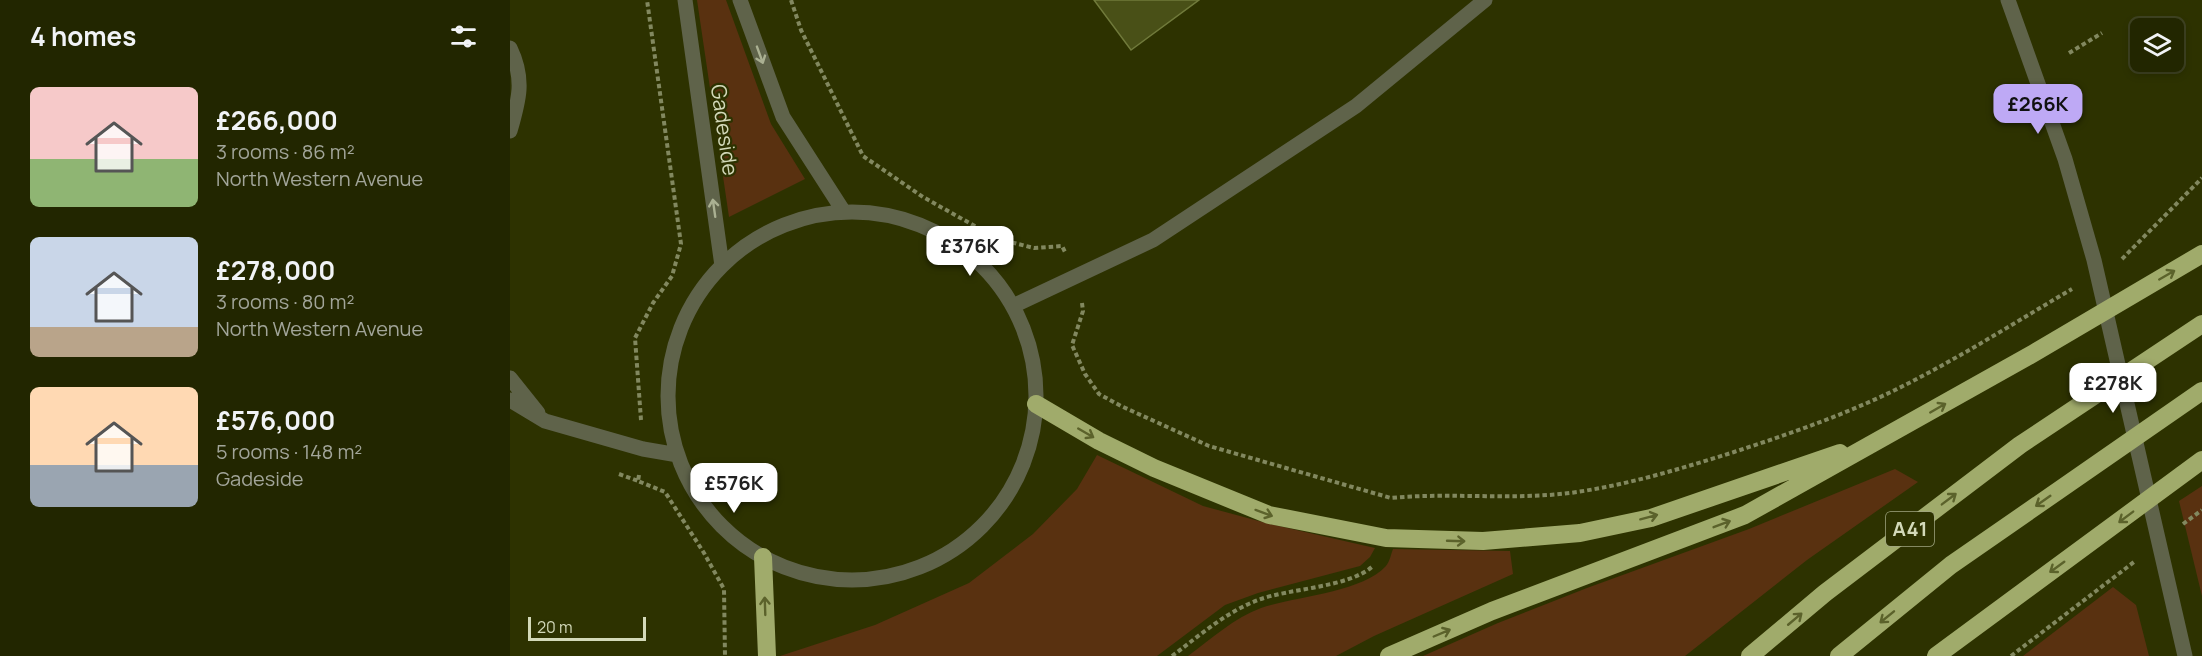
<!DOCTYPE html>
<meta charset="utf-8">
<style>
:root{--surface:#222600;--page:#2a2e0a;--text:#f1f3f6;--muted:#a2a599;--line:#3f4322;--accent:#bea9f5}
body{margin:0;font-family:Manrope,sans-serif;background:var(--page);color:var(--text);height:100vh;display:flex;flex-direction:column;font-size:22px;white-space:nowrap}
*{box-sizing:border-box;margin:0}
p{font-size:20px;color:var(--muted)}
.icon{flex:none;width:33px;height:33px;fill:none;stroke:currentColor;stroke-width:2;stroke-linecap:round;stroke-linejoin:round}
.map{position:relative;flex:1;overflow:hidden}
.drawer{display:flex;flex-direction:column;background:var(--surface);width:510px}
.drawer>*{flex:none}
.tools{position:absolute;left:1620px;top:18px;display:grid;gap:12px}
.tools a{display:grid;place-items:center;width:54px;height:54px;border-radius:9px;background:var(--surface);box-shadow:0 3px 9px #0003,0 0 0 2px var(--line);font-size:30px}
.scale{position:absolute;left:18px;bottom:15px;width:118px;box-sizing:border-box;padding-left:6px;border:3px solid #d3d9b9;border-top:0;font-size:16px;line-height:21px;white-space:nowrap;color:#d3d9b9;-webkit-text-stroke:4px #2d3200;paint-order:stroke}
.price{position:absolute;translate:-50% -51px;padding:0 14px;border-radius:12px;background:#fff;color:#222;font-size:20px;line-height:39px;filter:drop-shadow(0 2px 3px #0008)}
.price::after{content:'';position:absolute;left:50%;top:36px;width:18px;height:14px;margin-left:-9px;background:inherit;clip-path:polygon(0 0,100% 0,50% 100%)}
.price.on{background:var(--accent);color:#111}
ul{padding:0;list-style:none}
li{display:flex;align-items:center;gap:18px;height:150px;padding:0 30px}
li span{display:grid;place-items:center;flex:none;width:168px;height:120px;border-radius:9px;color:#555}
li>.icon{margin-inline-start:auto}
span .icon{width:72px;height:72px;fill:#fffc;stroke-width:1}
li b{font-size:26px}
h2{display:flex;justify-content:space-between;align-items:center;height:72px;padding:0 30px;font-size:26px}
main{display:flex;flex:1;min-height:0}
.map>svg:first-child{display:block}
.green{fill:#593110}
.building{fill:#495017;stroke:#707a3b;stroke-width:1.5}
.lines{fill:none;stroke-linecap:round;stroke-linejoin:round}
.path{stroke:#82885f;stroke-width:4;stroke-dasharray:4.5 3;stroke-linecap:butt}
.minor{stroke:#5f634a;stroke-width:15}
.highway{stroke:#a0ab6b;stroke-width:18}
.oneway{stroke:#aab092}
.oneway2{stroke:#5b622b}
.labels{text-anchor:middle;stroke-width:4.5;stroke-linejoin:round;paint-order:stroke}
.shield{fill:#2d3200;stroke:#a1a782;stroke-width:1.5}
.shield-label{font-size:20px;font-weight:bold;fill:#d3d9b9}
.street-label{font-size:21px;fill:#d3d9b9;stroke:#2d3200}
</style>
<main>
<section class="drawer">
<h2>4 homes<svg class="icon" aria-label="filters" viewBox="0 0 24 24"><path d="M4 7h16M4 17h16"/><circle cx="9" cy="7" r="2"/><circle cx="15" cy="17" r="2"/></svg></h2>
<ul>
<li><span style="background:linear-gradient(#f6c9c9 60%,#8fb573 0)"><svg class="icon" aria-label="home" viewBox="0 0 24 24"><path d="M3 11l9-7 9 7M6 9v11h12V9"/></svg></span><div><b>£266,000</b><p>3 rooms · 86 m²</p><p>North Western Avenue</p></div></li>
<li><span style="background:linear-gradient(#c9d6e8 75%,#b9a48a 0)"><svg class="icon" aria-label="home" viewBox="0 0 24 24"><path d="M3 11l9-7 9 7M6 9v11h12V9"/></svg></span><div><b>£278,000</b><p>3 rooms · 80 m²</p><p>North Western Avenue</p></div></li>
<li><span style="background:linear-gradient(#ffd9b3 65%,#9aa5b1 0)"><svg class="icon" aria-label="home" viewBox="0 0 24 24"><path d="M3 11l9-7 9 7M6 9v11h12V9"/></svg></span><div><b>£576,000</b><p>5 rooms · 148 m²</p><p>Gadeside</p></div></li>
</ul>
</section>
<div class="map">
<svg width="1692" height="656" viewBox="0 0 1692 656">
<rect width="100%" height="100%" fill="#2d3200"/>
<!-- green -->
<path class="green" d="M 187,0 L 216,0 L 261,124 L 295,179 L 219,217 Z
M 587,455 L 693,506 L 756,523 L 865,548 L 860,557 L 850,566 L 748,593 L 715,605 L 647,656 L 270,656 L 365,625 L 459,583 L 523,534 L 567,489 Z
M 1385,469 L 1408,482 L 1297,560 L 1175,656 L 913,656 L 988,623 L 1077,588 L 1239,529 Z
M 1692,486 L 1692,596 L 1669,501 Z
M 883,549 L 1000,551 L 1003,574 L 864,636 L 826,656 L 678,656 C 701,639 724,618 751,608 C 786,596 851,593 876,566 C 880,561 881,554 883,549 Z
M 1603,587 L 1626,605 L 1639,656 L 1513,656 Z"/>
<!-- building -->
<path class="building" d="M 584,0 L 689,0 L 621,50 Z"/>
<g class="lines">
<!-- path -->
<path class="path" d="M 281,0 L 291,30 L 353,156 L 413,197 L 488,239 L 524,248 L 552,246 L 555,252
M 1559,53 L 1592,33
M 1612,259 L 1692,178
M 572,303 L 573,311 L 562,345 L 575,374 L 589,394 L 611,406 L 699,446 L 881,498 C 943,492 1005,501 1067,492 C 1121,484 1173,468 1224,452 C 1279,434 1334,415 1385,390 C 1446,360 1504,323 1562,289
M 131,420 L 125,338 L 143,303 L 162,276 L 171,244 L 137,0
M 109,474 L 128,481
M 129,475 L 128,481 L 155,492 L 194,553 L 214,589 L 215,656
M 1673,524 L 1692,510
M 662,656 C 689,636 716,612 748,600 C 780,588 838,588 863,566
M 1501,656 L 1624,562"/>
<!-- minor -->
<path class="minor" d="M 175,0 L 212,266
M 230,0 L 273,117 L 334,212
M 1498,0 L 1555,159 L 1584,260 L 1675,656
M 0,48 C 15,79 9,100 0,131
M158 396a184 184 0 1 1 368 0a184 184 0 1 1-368 0Z
M 503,306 L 643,240 L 846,106 L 975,0
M 0,378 L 28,413
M 0,400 L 35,421 L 133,449 L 168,455"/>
<!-- highway -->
<path class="highway" d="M 526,404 L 589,441 L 644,468 L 759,515 L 876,538 L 973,541 L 1070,533 L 1141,518 L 1330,453
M 253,557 L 257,656
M 879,656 L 982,611 L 1235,515 L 1524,353 L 1692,254
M 1240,656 L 1315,593 L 1510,445 L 1692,324
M 1329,656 L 1441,565 L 1692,391
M 1426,656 L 1692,460"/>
</g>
<!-- one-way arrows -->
<defs><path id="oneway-shaft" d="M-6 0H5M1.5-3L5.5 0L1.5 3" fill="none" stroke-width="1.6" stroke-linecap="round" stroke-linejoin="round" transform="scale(1.5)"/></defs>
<g class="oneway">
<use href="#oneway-shaft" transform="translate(250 55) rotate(70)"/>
<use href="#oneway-shaft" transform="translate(204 208) rotate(-98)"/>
</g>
<g class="oneway2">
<use href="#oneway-shaft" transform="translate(1657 275) rotate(-30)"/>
<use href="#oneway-shaft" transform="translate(1428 408) rotate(-30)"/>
<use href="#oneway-shaft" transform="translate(576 433) rotate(30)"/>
<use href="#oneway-shaft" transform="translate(1439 499) rotate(-37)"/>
<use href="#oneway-shaft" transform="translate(1533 501) rotate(145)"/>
<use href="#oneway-shaft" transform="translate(754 513) rotate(20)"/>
<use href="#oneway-shaft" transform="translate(1139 517) rotate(-15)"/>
<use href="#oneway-shaft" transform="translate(1616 517) rotate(143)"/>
<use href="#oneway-shaft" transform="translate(1212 524) rotate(-21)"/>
<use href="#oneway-shaft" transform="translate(946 541) rotate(2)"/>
<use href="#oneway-shaft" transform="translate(1547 567) rotate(144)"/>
<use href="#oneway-shaft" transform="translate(255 606) rotate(-92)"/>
<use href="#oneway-shaft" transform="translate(1377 617) rotate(141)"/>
<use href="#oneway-shaft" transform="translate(1285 619) rotate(-40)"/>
<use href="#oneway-shaft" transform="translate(932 633) rotate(-23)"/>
</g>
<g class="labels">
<!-- shield labels -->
<rect class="shield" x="1376" y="512" width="48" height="34" rx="4.5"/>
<g class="shield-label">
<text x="1400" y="536">A41</text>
</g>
<!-- street labels -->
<g class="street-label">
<text transform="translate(214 130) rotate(82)" y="7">Gadeside</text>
</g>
</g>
</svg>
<div class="tools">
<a><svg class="icon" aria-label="layers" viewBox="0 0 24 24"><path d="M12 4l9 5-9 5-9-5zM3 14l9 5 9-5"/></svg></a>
</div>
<div class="scale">20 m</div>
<b class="price on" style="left:1528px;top:135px">£266K</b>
<b class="price" style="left:460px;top:277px">£376K</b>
<b class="price" style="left:1603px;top:414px">£278K</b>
<b class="price" style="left:224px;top:514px">£576K</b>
</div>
</main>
